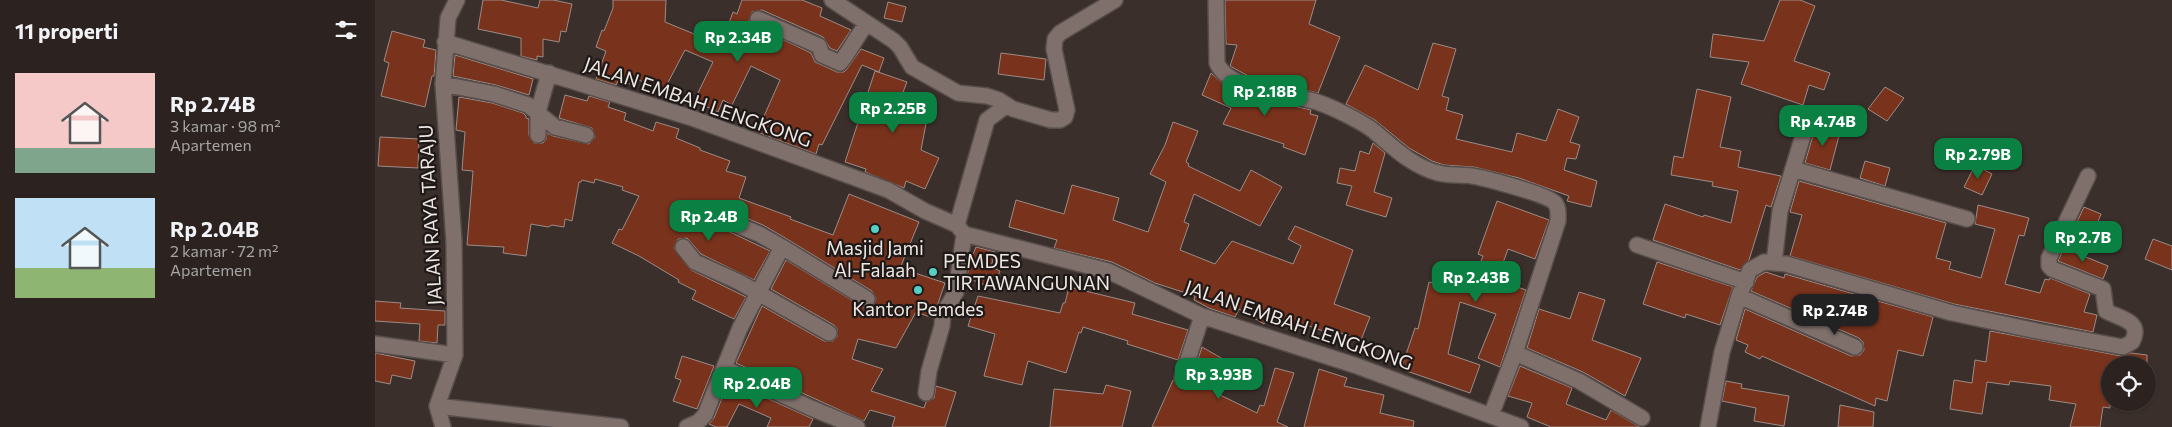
<!DOCTYPE html>
<html lang="id">
<meta charset="utf-8">
<style>
:root{--surface:#2c2320;--page:#382f2d;--text:#f1f3f6;--muted:#a6a4a5;--line:#48403e;--accent:#0b8043}
body{margin:0;font-family:Commissioner,sans-serif;background:var(--page);color:var(--text);height:100vh;display:flex;flex-direction:column;font-size:19px;white-space:nowrap}
*{box-sizing:border-box;margin:0}
p{font-size:16px;color:var(--muted)}
.icon{flex:none;width:28px;height:28px;fill:none;stroke:currentColor;stroke-width:2;stroke-linecap:round;stroke-linejoin:round}
.map{position:relative;flex:1;overflow:hidden}
.panel{display:flex;flex-direction:column;background:var(--surface);width:375px}
.panel>*{flex:none}
.controls{position:absolute;left:1726px;top:356px;display:grid;gap:10px}
.controls a{display:grid;place-items:center;width:55px;height:55px;border-radius:50%;background:var(--surface);box-shadow:0 1px 4px #0004,0 0 0 1px var(--line);font-size:25px}
.price{position:absolute;translate:-50% -42px;padding:0 11px;border-radius:10px;background:var(--accent);color:#fff;font-size:16px;line-height:32px;filter:drop-shadow(0 1px 2px #0008)}
.price::after{content:'';position:absolute;left:50%;top:30px;width:15px;height:11px;margin-left:-8px;background:inherit;clip-path:polygon(0 0,100% 0,50% 100%)}
.price.selected{background:#222;color:#fff}
ul{padding:0;list-style:none}
li{display:flex;align-items:center;gap:15px;height:125px;padding:0 15px}
li span{display:grid;place-items:center;flex:none;width:140px;height:100px;border-radius:0px;color:#555}
li>.icon{margin-inline-start:auto}
span .icon{width:60px;height:60px;fill:#fffc;stroke-width:1}
li b{font-size:21px}
h2{display:flex;justify-content:space-between;align-items:center;height:60px;padding:0 15px;font-size:21px}
main{display:flex;flex:1;min-height:0}
.map>svg:first-child{display:block}
.building{fill:#79321c;stroke:#9b8c87}
.lines{fill:none;stroke-linecap:round;stroke-linejoin:round}
.minor-casing{stroke:#574d4a;stroke-width:18}
.minor{stroke:#7f706c;stroke-width:15}
.poi-dot{fill:#56cec4;stroke:#1e1917;stroke-width:2}
.labels{text-anchor:middle;stroke-width:4.5;stroke-linejoin:round;paint-order:stroke}
.street-label{font-size:19px;fill:#eee6e3;stroke:#1e1917}
.poi-label{font-size:19px;fill:#eee6e3;stroke:#1e1917}
</style>
<main>
<section class="panel">
<h2>11 properti<svg class="icon" aria-label="filters" viewBox="0 0 24 24"><path d="M4 7h16M4 17h16"/><circle cx="9" cy="7" r="2"/><circle cx="15" cy="17" r="2"/></svg></h2>
<ul>
<li><span style="background:linear-gradient(#f6c9c9 75%,#7fa58c 0)"><svg class="icon" aria-label="home" viewBox="0 0 24 24"><path d="M3 11l9-7 9 7M6 9v11h12V9"/></svg></span><div><b>Rp 2.74B</b><p>3 kamar · 98 m²</p><p>Apartemen</p></div></li>
<li><span style="background:linear-gradient(#bfe0f5 70%,#8fb573 0)"><svg class="icon" aria-label="home" viewBox="0 0 24 24"><path d="M3 11l9-7 9 7M6 9v11h12V9"/></svg></span><div><b>Rp 2.04B</b><p>2 kamar · 72 m²</p><p>Apartemen</p></div></li>
</ul>
</section>
<div class="map">
<svg width="1797" height="427" viewBox="0 0 1797 427">
<rect width="100%" height="100%" fill="#3b2f2b"/>
<!-- building -->
<path class="building" d="M 108,0 L 126,0 L 163,8 L 165,0 L 178,0 L 197,4 L 191,32 L 186,31 L 184,42 L 168,39 L 168,57 L 162,56 L 162,60 L 146,56 L 146,38 L 103,29 Z
M 238,0 L 291,0 L 290,22 L 346,45 L 358,12 L 362,14 L 367,0 L 427,0 L 447,8 L 445,16 L 476,30 L 462,51 L 455,48 L 448,37 L 387,10 L 377,12 L 374,20 L 375,24 L 436,53 L 440,62 L 462,72 L 469,72 L 472,69 L 486,49 L 509,58 L 504,72 L 487,65 L 447,145 L 444,144 L 441,154 L 382,132 L 405,80 L 376,66 L 357,105 L 348,100 L 343,112 L 319,101 L 338,62 L 310,50 L 288,92 L 264,80 L 261,87 L 244,79 L 241,85 L 221,79 L 231,51 L 221,47 L 227,30 L 229,31 L 238,8 Z
M 850,0 L 941,0 L 934,24 L 965,37 L 943,93 L 875,77 L 855,66 L 862,45 L 851,44 Z
M 1405,0 L 1425,0 L 1440,6 L 1419,61 L 1455,73 L 1449,90 L 1434,85 L 1428,105 L 1366,84 L 1374,62 L 1335,57 L 1338,34 L 1389,41 Z
M 513,2 L 531,7 L 527,22 L 509,18 Z
M 17,31 L 50,40 L 48,47 L 61,50 L 59,76 L 57,76 L 50,107 L 6,96 L 14,63 L 9,61 Z
M 1058,43 L 1081,49 L 1067,96 L 1074,98 L 1071,110 L 1088,115 L 1081,139 L 1137,152 L 1142,133 L 1171,141 L 1183,109 L 1204,117 L 1195,142 L 1205,145 L 1201,159 L 1192,158 L 1189,170 L 1222,181 L 1216,207 L 1192,201 L 1194,196 L 1144,178 L 1099,167 L 1069,165 L 1057,161 L 1034,148 L 1000,120 L 971,104 L 990,65 L 1043,90 Z
M 626,53 L 671,59 L 669,80 L 623,74 Z
M 80,55 L 158,79 L 154,95 L 121,85 L 78,76 Z
M 500,71 L 532,82 L 528,92 L 556,97 L 546,150 L 564,158 L 550,189 L 531,181 L 529,188 L 490,172 L 491,169 L 470,162 Z
M 836,73 L 853,88 L 868,94 L 936,110 L 935,114 L 943,116 L 930,155 L 908,147 L 909,144 L 848,124 L 856,108 L 827,95 Z
M 1510,87 L 1529,98 L 1512,121 L 1493,109 Z
M 1322,89 L 1356,97 L 1345,147 L 1366,151 L 1363,167 L 1406,176 L 1396,207 L 1391,205 L 1374,260 L 1365,270 L 1278,240 L 1290,204 L 1328,217 L 1329,215 L 1356,223 L 1363,191 L 1337,186 L 1338,182 L 1296,175 L 1299,156 L 1308,158 Z
M 190,95 L 212,101 L 214,96 L 235,102 L 233,107 L 251,113 L 249,120 L 278,131 L 281,122 L 304,129 L 301,138 L 325,148 L 325,150 L 355,161 L 351,171 L 371,177 L 364,198 L 416,217 L 415,219 L 458,235 L 474,194 L 544,222 L 525,268 L 570,283 L 558,318 L 541,312 L 521,348 L 483,339 L 477,359 L 508,369 L 496,391 L 549,408 L 551,402 L 559,398 L 561,386 L 581,392 L 570,427 L 517,427 L 520,417 L 495,410 L 489,421 L 361,363 L 387,306 L 449,341 L 458,341 L 462,337 L 462,329 L 459,325 L 396,289 L 411,260 L 488,307 L 497,307 L 501,299 L 497,291 L 412,239 L 388,225 L 347,208 L 341,208 L 335,213 L 336,223 L 395,251 L 379,280 L 326,254 L 312,238 L 303,239 L 299,248 L 316,270 L 371,297 L 359,319 L 317,299 L 321,291 L 303,282 L 304,280 L 264,256 L 237,243 L 244,229 L 247,230 L 264,196 L 247,190 L 248,187 L 220,179 L 219,183 L 207,180 L 206,182 L 204,182 L 197,221 L 190,219 L 189,227 L 177,225 L 173,227 L 156,224 L 151,256 L 128,253 L 129,247 L 92,245 L 98,171 L 87,170 L 90,132 L 81,130 L 84,97 L 117,103 L 148,113 L 151,116 L 151,118 L 154,119 L 154,135 L 159,143 L 168,143 L 171,139 L 172,133 L 178,136 L 214,144 L 220,137 L 217,128 L 184,118 Z
M 798,122 L 823,131 L 811,162 L 814,164 L 813,166 L 865,191 L 876,170 L 907,187 L 885,226 L 819,194 L 809,222 L 814,224 L 805,250 L 840,264 L 857,241 L 918,264 L 926,246 L 913,239 L 920,226 L 978,250 L 959,304 L 995,317 L 986,340 L 963,332 L 962,336 L 923,322 L 919,330 L 893,316 L 889,324 L 864,309 L 860,317 L 834,308 L 819,300 L 820,296 L 780,283 L 737,262 L 679,248 L 682,240 L 634,227 L 641,200 L 689,214 L 697,185 L 744,198 L 738,220 L 773,232 L 791,182 L 775,174 L 790,145 Z
M 1437,124 L 1465,132 L 1455,170 L 1430,163 L 1439,132 Z
M 5,137 L 44,139 L 43,168 L 3,166 Z
M 998,143 L 1010,153 L 999,192 L 1017,198 L 1011,217 L 971,205 L 977,186 L 962,183 L 965,168 L 980,171 L 985,151 L 994,154 Z
M 1490,161 L 1515,168 L 1510,186 L 1485,178 Z
M 1600,165 L 1617,174 L 1607,195 L 1589,187 Z
M 1424,181 L 1571,223 L 1561,258 L 1576,262 L 1574,269 L 1606,278 L 1620,229 L 1600,224 L 1603,205 L 1654,218 L 1649,236 L 1644,235 L 1630,284 L 1665,293 L 1670,279 L 1674,280 L 1675,278 L 1715,294 L 1709,312 L 1722,315 L 1718,332 L 1579,304 L 1415,256 L 1427,215 L 1415,212 Z
M 1122,201 L 1174,220 L 1160,259 L 1133,249 L 1122,280 L 1151,290 L 1125,367 L 1103,358 L 1121,314 L 1085,302 L 1073,354 L 1105,365 L 1095,393 L 1026,369 L 1040,328 L 1043,329 L 1054,282 L 1095,291 L 1108,256 L 1103,254 Z
M 1709,207 L 1726,214 L 1720,229 L 1702,222 Z
M 1778,239 L 1797,246 L 1797,270 L 1770,259 Z
M 601,247 L 620,252 L 616,267 L 625,271 L 618,288 L 592,278 L 594,264 Z
M 1689,248 L 1733,266 L 1728,279 L 1683,261 Z
M 1282,262 L 1358,287 L 1345,325 L 1311,314 L 1310,318 L 1268,304 Z
M 1391,272 L 1409,278 L 1410,274 L 1558,317 L 1548,356 L 1523,350 L 1512,401 L 1501,398 L 1500,406 L 1387,356 L 1385,359 L 1370,352 L 1373,345 L 1361,340 L 1370,309 L 1476,356 L 1485,355 L 1489,350 L 1488,342 L 1484,338 L 1376,291 L 1382,277 Z
M 694,287 L 760,303 L 757,314 L 813,330 L 803,360 L 752,344 L 753,341 L 708,327 L 706,333 L 704,332 L 691,373 L 653,361 L 647,385 L 609,376 L 620,334 L 593,326 L 603,296 L 685,313 L 688,303 L 690,303 Z
M 1204,292 L 1230,300 L 1217,340 L 1266,358 L 1250,396 L 1208,372 L 1152,348 L 1164,309 L 1195,319 Z
M 0,301 L 26,303 L 25,308 L 70,311 L 70,325 L 63,325 L 62,343 L 44,341 L 45,324 L 0,321 Z
M 1615,331 L 1746,356 L 1756,353 L 1772,355 L 1772,365 L 1735,365 L 1735,408 L 1728,407 L 1725,427 L 1695,427 L 1701,404 L 1674,400 L 1676,386 L 1635,381 L 1634,385 L 1612,382 L 1607,414 L 1575,409 L 1579,380 L 1597,383 L 1600,360 L 1611,362 Z
M 827,347 L 855,363 L 839,392 L 882,413 L 885,405 L 889,406 L 900,368 L 919,373 L 902,422 L 913,427 L 777,427 L 798,380 L 805,387 L 813,385 L 816,381 Z
M 0,353 L 40,361 L 36,379 L 17,375 L 15,384 L 0,381 Z
M 307,356 L 339,366 L 322,409 L 298,401 L 306,380 L 300,378 Z
M 1145,366 L 1197,388 L 1191,404 L 1231,420 L 1236,410 L 1265,427 L 1176,427 L 1152,417 L 1157,403 L 1133,396 Z
M 944,369 L 972,378 L 969,386 L 1009,395 L 1005,413 L 1039,421 L 1038,427 L 929,427 Z
M 354,381 L 438,419 L 434,427 L 392,427 L 396,418 L 364,404 L 352,427 L 341,427 L 334,424 L 339,418 Z
M 1351,381 L 1367,384 L 1366,388 L 1414,396 L 1409,426 L 1379,421 L 1381,408 L 1347,401 Z
M 731,385 L 756,391 L 747,427 L 675,427 L 679,389 L 728,394 Z
M 1465,405 L 1499,412 L 1498,427 L 1463,427 Z"/>
<g class="lines">
<!-- minor casing -->
<g class="minor-casing">
<path id="minor" d="M 457,0 L 519,41 L 525,47 L 537,67 L 583,93 L 612,96 L 624,100 L 638,109 L 676,120 L 685,120 L 690,117 L 692,110 L 679,49 L 680,39 L 685,33 L 740,0
M 841,0 L 842,63 C 853,91 917,94 942,102 C 955,106 990,123 1000,132 C 1019,148 1037,166 1063,173 C 1074,176 1086,174 1097,176 C 1110,178 1174,195 1180,203 C 1184,208 1183,215 1183,221 L 1140,353 L 1116,415
M 383,19 L 444,46 L 447,55 L 465,63 C 475,51 481,37 491,25
M 70,42 L 317,118 L 513,190 L 550,211 L 582,225 L 589,234 L 733,271 L 827,316 L 982,366 L 1146,427
M 68,84 L 119,94 L 153,105 L 180,127 L 211,135
M 163,135 L 163,112 L 174,73
M 1418,169 L 1592,219
M 343,217 L 384,234 L 407,247
M 582,225 L 612,120 L 632,105
M 1262,245 L 1371,282
M 308,247 L 320,262 L 364,282 L 454,333
M 1399,263 L 1405,211 L 1430,129
M 1364,296 L 1480,347
M 0,344 L 80,355
M 1140,353 L 1204,381 L 1267,418
M 349,368 L 436,408 L 482,427
M 807,378 L 827,316
M 551,393 L 554,371 L 567,326 L 568,314 L 581,292 L 589,234
M 62,406 L 246,427
M 68,427 L 62,406 L 80,355 L 79,242 L 68,84 L 73,18 L 82,0
M 312,427 L 323,422 L 330,415 L 365,328 L 407,247 L 492,299
M 1333,427 L 1347,352 L 1364,296 L 1375,270 L 1389,262 L 1411,264 L 1577,313 L 1662,331 L 1748,347 L 1757,342 C 1768,321 1746,319 1731,311 L 1728,289 L 1677,269 L 1674,266 L 1674,258 L 1713,176"/>
</g>
<!-- minor -->
<use href="#minor" class="minor"/>
</g>
<!-- markers -->
<g class="poi-dot">
<circle cx="500" cy="229" r="5"/>
<circle cx="558" cy="272" r="5"/>
<circle cx="543" cy="290" r="5"/>
</g>
<g class="labels">
<!-- street labels -->
<g class="street-label">
<text transform="translate(323 102) rotate(19)" y="7">JALAN EMBAH LENGKONG</text>
<text transform="translate(55 215) rotate(-93)" y="7">JALAN RAYA TARAJU</text>
<text transform="translate(924 325) rotate(19)" y="7">JALAN EMBAH LENGKONG</text>
</g>
<!-- poi labels -->
<g class="poi-label">
<text x="500" y="255">Masjid Jami<tspan x="500" dy="22">Al-Falaah</tspan></text>
<text x="568" y="268" text-anchor="start">PEMDES<tspan x="568" dy="22">TIRTAWANGUNAN</tspan></text>
<text x="543" y="316">Kantor Pemdes</text>
</g>
</g>
</svg>
<div class="controls">
<a><svg class="icon" aria-label="locate" viewBox="0 0 24 24"><circle cx="12" cy="12" r="6"/><path d="M12 2v4M12 18v4M2 12h4M18 12h4"/></svg></a>
</div>
<b class="price" style="left:363px;top:63px">Rp 2.34B</b>
<b class="price" style="left:890px;top:117px">Rp 2.18B</b>
<b class="price" style="left:518px;top:134px">Rp 2.25B</b>
<b class="price" style="left:1448px;top:147px">Rp 4.74B</b>
<b class="price" style="left:1603px;top:180px">Rp 2.79B</b>
<b class="price" style="left:334px;top:242px">Rp 2.4B</b>
<b class="price" style="left:1708px;top:263px">Rp 2.7B</b>
<b class="price" style="left:1101px;top:303px">Rp 2.43B</b>
<b class="price selected" style="left:1460px;top:336px">Rp 2.74B</b>
<b class="price" style="left:844px;top:400px">Rp 3.93B</b>
<b class="price" style="left:382px;top:409px">Rp 2.04B</b>
</div>
</main>
